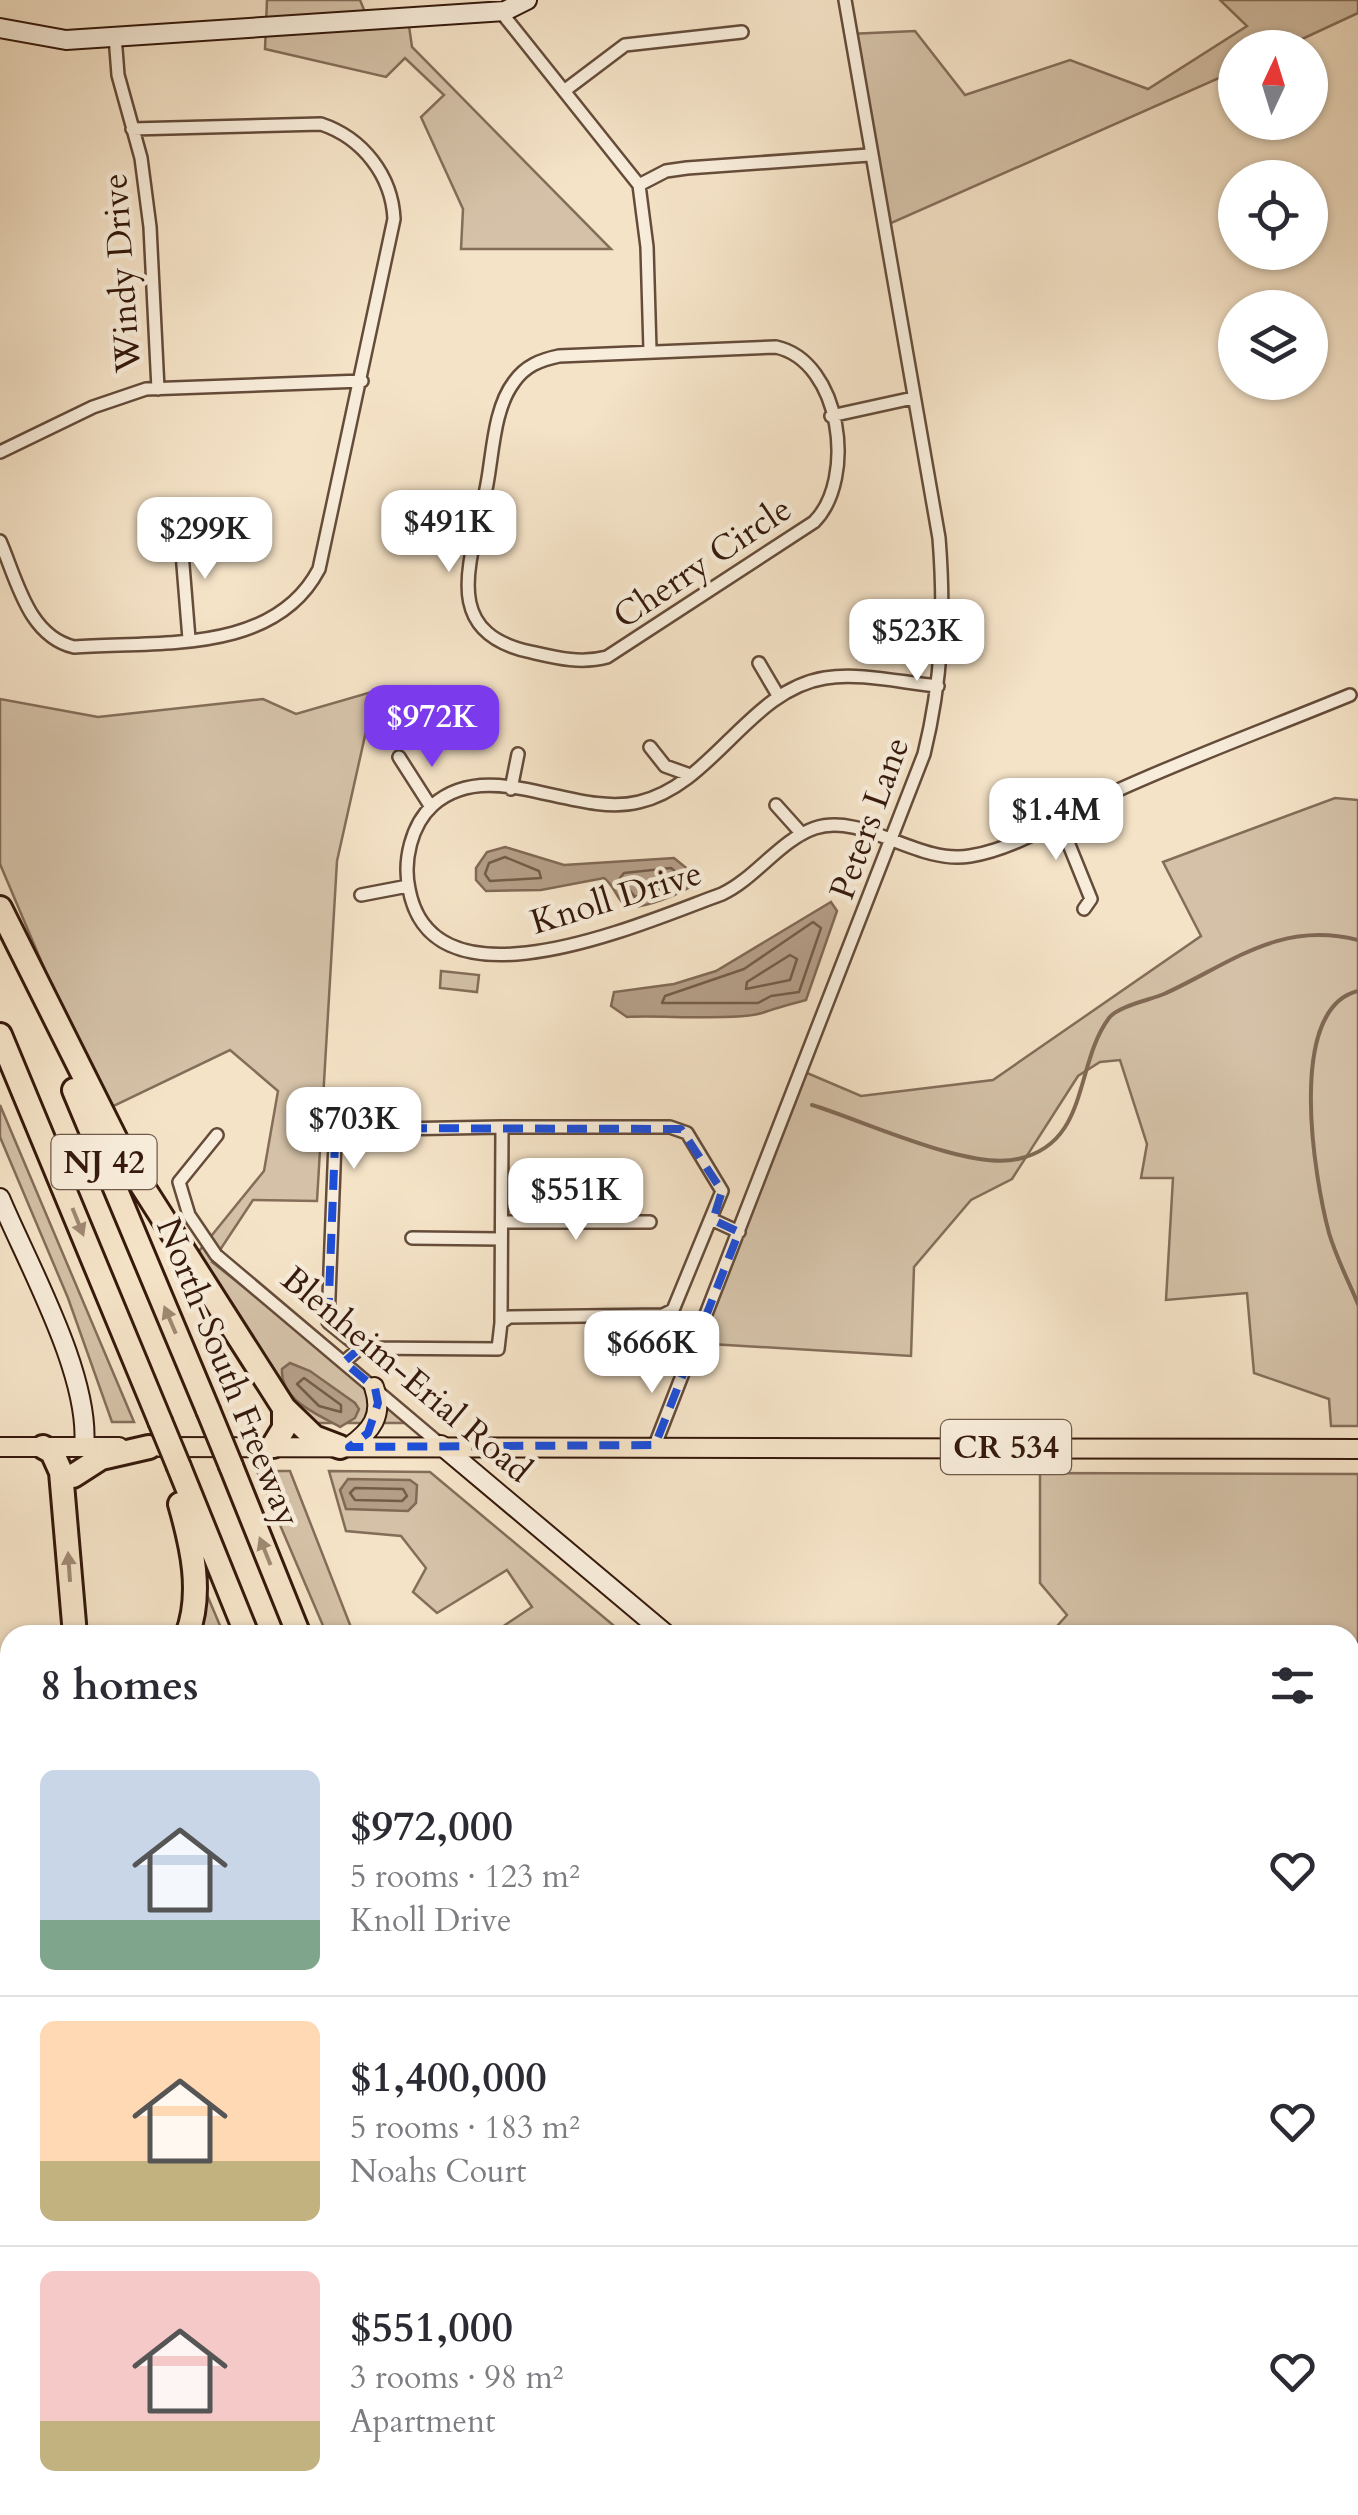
<!DOCTYPE html>
<meta charset="utf-8">
<style>
:root{--surface:#fff;--page:#f7f7f7;--text:#2b2b33;--muted:#7c7c81;--line:#e1e1e2;--accent:#7c3aed}
body{margin:0;font-family:Cardo,serif;background:var(--page);color:var(--text);height:100vh;display:flex;flex-direction:column;font-size:38px;white-space:nowrap}
*{box-sizing:border-box;margin:0}
p{font-size:32px;color:var(--muted)}
.icon{flex:none;width:55px;height:55px;fill:none;stroke:currentColor;stroke-width:2;stroke-linecap:round;stroke-linejoin:round}
.map{position:relative;flex:1;overflow:hidden}
.side{position:absolute;left:0px;top:1625px;width:1360px;height:890px;display:flex;flex-direction:column;background:var(--surface);border-radius:30px 30px 0 0;box-shadow:0 2px 8px #0004}
.side>*{flex:none}
.needle{width:65px;rotate:4deg}
.tools{position:absolute;left:1218px;top:30px;display:grid;gap:20px}
.tools a{display:grid;place-items:center;width:110px;height:110px;border-radius:50%;background:var(--surface);box-shadow:0 2px 8px #0004;font-size:50px}
.price{position:absolute;translate:-50% -85px;padding:0 22px;border-radius:20px;background:#fff;color:#222;font-size:32px;line-height:65px;filter:drop-shadow(0 2px 5px #0008)}
.price::after{content:'';position:absolute;left:50%;top:60px;width:30px;height:22px;margin-left:-15px;background:inherit;clip-path:polygon(0 0,100% 0,50% 100%)}
.price.active{background:var(--accent);color:#fff}
ul{padding:0;list-style:none}
li{display:flex;align-items:center;gap:30px;height:250px;padding:0 40px}
li+li{border-top:2px solid var(--line)}
li span{display:grid;place-items:center;flex:none;width:280px;height:200px;border-radius:15px;color:#555}
li>.icon{margin-inline-start:auto}
span .icon{width:120px;height:120px;fill:#fffc;stroke-width:1}
li b{font-size:42px}
h2{display:flex;justify-content:space-between;align-items:center;height:120px;padding:0 40px;font-size:42px}
.map>svg:first-child{display:block}
.green{fill:#d4c1a7;stroke:#846d59;stroke-width:2.5}
.water{fill:#b49e87;stroke:#816955;stroke-width:2.5}
.lines{fill:none;stroke-linecap:round;stroke-linejoin:round}
.shore{stroke:#745c49;stroke-width:2.5}
.stream{stroke:#816955;stroke-width:4}
.street-casing{stroke:#654c3a;stroke-width:16}
.secondary-casing{stroke:#35190b;stroke-width:22}
.primary-casing{stroke:#35190b;stroke-width:22}
.highway-casing{stroke:#35190b;stroke-width:28}
.street{stroke:#f8eddb;stroke-width:11}
.secondary{stroke:#f8eddb;stroke-width:18}
.primary{stroke:#f5e3c7;stroke-width:18}
.highway{stroke:#f5e3c7;stroke-width:22}
.highway-bridge-casing{stroke:#35190b;stroke-width:28;stroke-linecap:butt}
.highway-bridge{stroke:#f5e3c7;stroke-width:22}
.oneway{fill:#9f8872}
.marked{fill:none;stroke:#1d4ed8;stroke-width:8;stroke-dasharray:20 12;stroke-linejoin:round}
.labels{text-anchor:middle;stroke-width:9;stroke-linejoin:round;paint-order:stroke}
.shield{fill:#f8eddb;stroke:#705949;stroke-width:2.5}
.shield-label{font-size:32px;font-weight:bold;fill:#35190b}
.street-label{font-size:35px;fill:#35190b;stroke:#f8eddb}
</style>
<div class="map">
<svg width="1358" height="2515" viewBox="0 0 1358 2515">
<rect width="100%" height="100%" fill="#f5e3c7"/>
<filter id="stains"><feTurbulence type="fractalNoise" baseFrequency=".002" numOctaves="4"/><feColorMatrix values="0 0 0 0 .2 0 0 0 0 .09 0 0 0 0 .02 0 0 0 .5 -.17"/></filter>
<radialGradient id="worn" r=".72"><stop offset=".6" stop-color="#630" stop-opacity="0"/><stop offset="1" stop-color="#630" stop-opacity=".3"/></radialGradient>
<!-- green -->
<path class="green" d="M 267,0 L 360,0 L 369,22 L 408,19 L 412,47 L 611,249 L 461,249 L 463,209 L 421,117 L 444,95 L 405,58 L 386,77 L 265,49 Z
M 1220,0 L 1358,0 L 1358,13 L 1285,47 L 1235,48 L 1235,71 L 880,228 L 849,34 L 915,31 L 965,95 L 1070,60 L 1148,89 L 1247,26 Z
M 375,691 L 337,861 L 317,1201 L 253,1200 L 212,1262 L 415,1423 L 300,1423 L 296,1401 L 195,1256 L 264,1171 L 278,1091 L 230,1050 L 107,1109 L 106,1114 L 0,864 L 0,699 L 98,717 L 263,699 L 296,714 Z
M 1335,798 L 1358,800 L 1358,1426 L 1331,1426 L 1329,1399 L 1254,1373 L 1247,1293 L 1166,1300 L 1173,1178 L 1141,1178 L 1147,1144 L 1120,1060 L 1100,1062 L 1078,1076 L 1012,1179 L 971,1200 L 914,1267 L 911,1356 L 694,1343 L 800,1070 L 861,1096 L 993,1080 L 1201,936 L 1163,862 Z
M 441,971 L 479,975 L 477,992 L 440,988 Z
M 0,1105 L 134,1422 L 112,1422 L 68,1298 L 0,1137 Z
M 257,1471 L 290,1471 L 354,1635 L 327,1635 Z
M 329,1471 L 430,1472 L 625,1635 L 490,1635 L 532,1607 L 507,1570 L 437,1613 L 413,1592 L 426,1568 L 401,1536 L 346,1531 Z
M 1040,1473 L 1358,1474 L 1358,1900 L 1350,1903 L 1350,1635 L 1049,1635 L 1067,1615 L 1040,1583 Z
M 202,1583 L 224,1635 L 198,1635 Z
M 10,2396 L 10,2480 L 0,2482 L 0,2398 Z
M 676,2505 L 816,2505 L 817,2514 L 682,2515 Z"/>
<!-- water -->
<path class="water" d="M 505,847 L 564,865 L 674,858 L 690,871 L 695,883 C 687,892 635,913 625,905 C 616,898 614,885 604,878 L 541,890 L 486,891 L 476,880 L 476,868 L 487,852 Z
M 831,902 L 837,911 L 806,1000 C 791,1004 776,1008 762,1013 C 737,1021 658,1015 627,1017 L 611,1006 L 614,992 L 674,984 L 716,971 Z
M 290,1363 L 310,1371 L 355,1403 L 359,1409 L 355,1418 L 340,1427 C 318,1414 280,1401 282,1369 Z
M 348,1479 L 410,1480 L 417,1485 L 416,1503 L 408,1511 L 346,1509 L 340,1490 Z"/>
<g class="lines">
<!-- shore -->
<path class="shore" d="M 505,857 L 539,871 L 541,878 L 490,881 L 485,874 L 489,863 Z
M 671,868 L 681,876 L 679,882 L 635,897 L 620,878 L 624,873 Z
M 813,922 L 821,928 L 799,992 L 771,996 L 758,1003 L 662,1003 L 665,996 L 744,969 Z
M 790,955 L 797,959 L 790,980 L 746,989 L 747,982 Z
M 304,1378 L 341,1405 L 341,1412 L 319,1406 L 297,1384 Z
M 355,1488 L 403,1489 L 407,1496 L 402,1501 L 355,1500 L 350,1493 Z"/>
<!-- stream -->
<path class="stream" d="M 1358,991 C 1285,1009 1315,1181 1329,1233 C 1336,1257 1348,1280 1358,1304
M 812,1105 C 862,1120 969,1171 1018,1159 C 1090,1143 1074,1065 1109,1018 C 1118,1006 1150,1000 1164,994 C 1230,964 1279,920 1358,940
M 0,2417 L 10,2413
M 720,2505 L 722,2515"/>
<!-- street casing -->
<g class="street-casing">
<path id="street" d="M 501,12 L 639,185 L 647,247 L 650,350
M 115,36 L 118,75 L 141,158 L 150,227 L 158,389
M 564,91 L 625,45 L 742,32
M 639,185 L 666,171 L 687,168 L 869,155
M 776,347 C 841,361 857,479 814,522 L 607,657 C 581,664 557,658 531,652 C 435,632 474,555 487,484 C 493,452 494,408 514,382 C 525,366 540,360 559,356 Z
M 831,416 L 913,398
M 0,452 L 93,407 L 146,389 L 362,381
M 180,528 L 189,639
M 0,541 C 17,580 28,636 74,647 C 158,641 274,655 319,569 L 394,219 C 392,176 363,138 321,124 L 132,129
M 759,663 L 779,697
M 938,686 C 903,683 860,672 825,678 C 749,690 713,785 639,802 C 574,818 490,755 433,805 C 411,825 403,861 409,889 C 433,1019 649,920 722,894 C 756,878 780,840 815,828 C 863,812 917,865 970,856 C 1021,848 1070,812 1116,791 C 1193,756 1272,727 1350,695
M 650,747 L 665,766 L 690,775
M 399,757 L 431,807
M 511,789 L 518,754
M 776,805 L 802,834
M 1059,820 L 1091,899 L 1084,909
M 361,895 L 408,886
M 217,1135 L 179,1182 L 189,1215 L 216,1255 L 441,1445
M 713,1220 L 739,1232
M 502,1222 L 650,1222
M 412,1238 L 501,1239
M 360,1348 L 328,1322 L 335,1142 L 340,1130 L 502,1127
M 344,1362 L 360,1348 L 498,1349 L 501,1323 L 509,1317 L 663,1315 L 673,1310 L 722,1191 L 687,1133 L 670,1127 L 502,1127 L 501,1323
M 655,1445 L 924,754 C 942,681 945,613 939,538 L 845,0
M 0,1692 L 10,1719
M 0,1831 L 10,1830
M 0,1964 L 10,1965
M 1350,1988 L 1358,1985
M 0,2335 L 10,2333
M 1350,2376 L 1358,2383
M 1350,2504 L 1358,2502
M 253,2505 L 255,2515
M 199,2515 L 247,2505
M 881,2515 L 883,2505
M 1031,2515 L 1032,2505
M 1185,2515 L 1185,2505"/>
</g>
<!-- secondary casing -->
<g class="secondary-casing">
<path id="secondary" d="M 0,28 L 66,40 L 505,11 L 527,0
M 0,1198 C 28,1265 91,1376 84,1447
M 441,1445 L 667,1635
M 1350,2211 L 1358,2217"/>
</g>
<!-- primary casing -->
<g class="primary-casing">
<path id="primary" d="M 0,1447 L 119,1447
M 160,1447 L 1358,1449
M 349,1447 C 371,1431 384,1416 374,1387"/>
</g>
<!-- highway casing -->
<g class="highway-casing">
<path id="highway" d="M 0,908 L 127,1162 L 284,1408 L 284,1428 L 273,1446
M 0,1035 L 160,1421
M 74,1090 L 208,1410
M 284,1408 L 314,1437 L 340,1447
M 43,1447 L 52,1452 L 61,1472 L 75,1635
M 231,1466 L 299,1635
M 179,1467 L 247,1635
M 73,1476 L 101,1458 L 149,1447
M 180,1504 C 192,1546 203,1593 187,1635
M 587,2505 L 590,2515
M 638,2505 L 641,2515"/>
</g>
<!-- street -->
<use href="#street" class="street"/>
<!-- secondary -->
<use href="#secondary" class="secondary"/>
<!-- primary -->
<use href="#primary" class="primary"/>
<!-- highway -->
<use href="#highway" class="highway"/>
<!-- highway-bridge casing -->
<g class="highway-bridge-casing">
<path id="highway-bridge" d="M 208,1410 L 231,1466
M 160,1421 L 179,1467"/>
</g>
<!-- highway-bridge -->
<use href="#highway-bridge" class="highway-bridge"/>
</g>
<!-- one-way arrows -->
<defs><path id="oneway-solid" d="M-6-.8H1V-3.2L6.5 0L1 3.2V.8H-6Z" transform="scale(2.5)"/></defs>
<g class="oneway">
<use href="#oneway-solid" transform="translate(78 1222) rotate(68)"/>
<use href="#oneway-solid" transform="translate(170 1320) rotate(-113)"/>
<use href="#oneway-solid" transform="translate(265 1551) rotate(-112)"/>
<use href="#oneway-solid" transform="translate(69 1567) rotate(-94)"/>
</g>
<!-- marked area -->
<path class="marked" d="M 343,1128 L 681,1129 L 722,1191 L 713,1220 L 739,1232 L 655,1445 L 349,1447 L 368,1433 L 378,1403 L 375,1388 L 344,1362 L 360,1348 L 328,1322 L 335,1142 Z"/>
<g class="labels">
<!-- shield labels -->
<g class="shield">
<rect x="51.5" y="1135" width="105" height="54" rx="8"/>
<rect x="941" y="1420" width="130" height="54" rx="8"/>
</g>
<g class="shield-label">
<text x="104" y="1173">NJ 42</text>
<text x="1006" y="1458">CR 534</text>
</g>
<!-- street labels -->
<g class="street-label">
<text transform="translate(121 273) rotate(-94)" y="12">Windy Drive</text>
<text transform="translate(702 562) rotate(-34)" y="12">Cherry Circle</text>
<text transform="translate(869 818) rotate(-70)" y="12">Peters Lane</text>
<text transform="translate(616 897) rotate(-17)" y="12">Knoll Drive</text>
<text transform="translate(229 1372) rotate(68)" y="12">North-South Freeway</text>
<text transform="translate(407 1374) rotate(40)" y="12">Blenheim-Erial Road</text>
</g>
</g>
<rect width="100%" height="100%" filter="url(#stains)"/>
<rect width="100%" height="100%" fill="url(#worn)"/>
</svg>
<div class="tools">
<a><svg class="needle" viewBox="-14 -14 28 28"><path d="M0-13l5 13h-10z" fill="#e53935"/><path d="M0 13l5-13h-10z" fill="#7c7c81"/></svg></a>
<a><svg class="icon" aria-label="locate" viewBox="0 0 24 24"><circle cx="12" cy="12" r="6"/><path d="M12 2v4M12 18v4M2 12h4M18 12h4"/></svg></a>
<a><svg class="icon" aria-label="layers" viewBox="0 0 24 24"><path d="M12 4l9 5-9 5-9-5zM3 14l9 5 9-5"/></svg></a>
</div>
<b class="price" style="left:449px;top:575px">$491K</b>
<b class="price" style="left:205px;top:582px">$299K</b>
<b class="price" style="left:917px;top:684px">$523K</b>
<b class="price active" style="left:432px;top:770px">$972K</b>
<b class="price" style="left:1056px;top:863px">$1.4M</b>
<b class="price" style="left:354px;top:1172px">$703K</b>
<b class="price" style="left:576px;top:1243px">$551K</b>
<b class="price" style="left:652px;top:1396px">$666K</b>
<section class="side">
<h2>8 homes<svg class="icon" aria-label="filters" viewBox="0 0 24 24"><path d="M4 7h16M4 17h16"/><circle cx="9" cy="7" r="2"/><circle cx="15" cy="17" r="2"/></svg></h2>
<ul>
<li><span style="background:linear-gradient(#c9d6e8 75%,#7fa58c 0)"><svg class="icon" aria-label="home" viewBox="0 0 24 24"><path d="M3 11l9-7 9 7M6 9v11h12V9"/></svg></span><div><b>$972,000</b><p>5 rooms · 123 m²</p><p>Knoll Drive</p></div><svg class="icon" aria-label="heart" viewBox="0 0 24 24"><path d="M12 20l-8-8c-3-5 5-10 8-4 3-6 11-1 8 4z"/></svg></li>
<li><span style="background:linear-gradient(#ffd9b3 70%,#c2b280 0)"><svg class="icon" aria-label="home" viewBox="0 0 24 24"><path d="M3 11l9-7 9 7M6 9v11h12V9"/></svg></span><div><b>$1,400,000</b><p>5 rooms · 183 m²</p><p>Noahs Court</p></div><svg class="icon" aria-label="heart" viewBox="0 0 24 24"><path d="M12 20l-8-8c-3-5 5-10 8-4 3-6 11-1 8 4z"/></svg></li>
<li><span style="background:linear-gradient(#f6c9c9 75%,#c2b280 0)"><svg class="icon" aria-label="home" viewBox="0 0 24 24"><path d="M3 11l9-7 9 7M6 9v11h12V9"/></svg></span><div><b>$551,000</b><p>3 rooms · 98 m²</p><p>Apartment</p></div><svg class="icon" aria-label="heart" viewBox="0 0 24 24"><path d="M12 20l-8-8c-3-5 5-10 8-4 3-6 11-1 8 4z"/></svg></li>
</ul>
</section>
</div>
